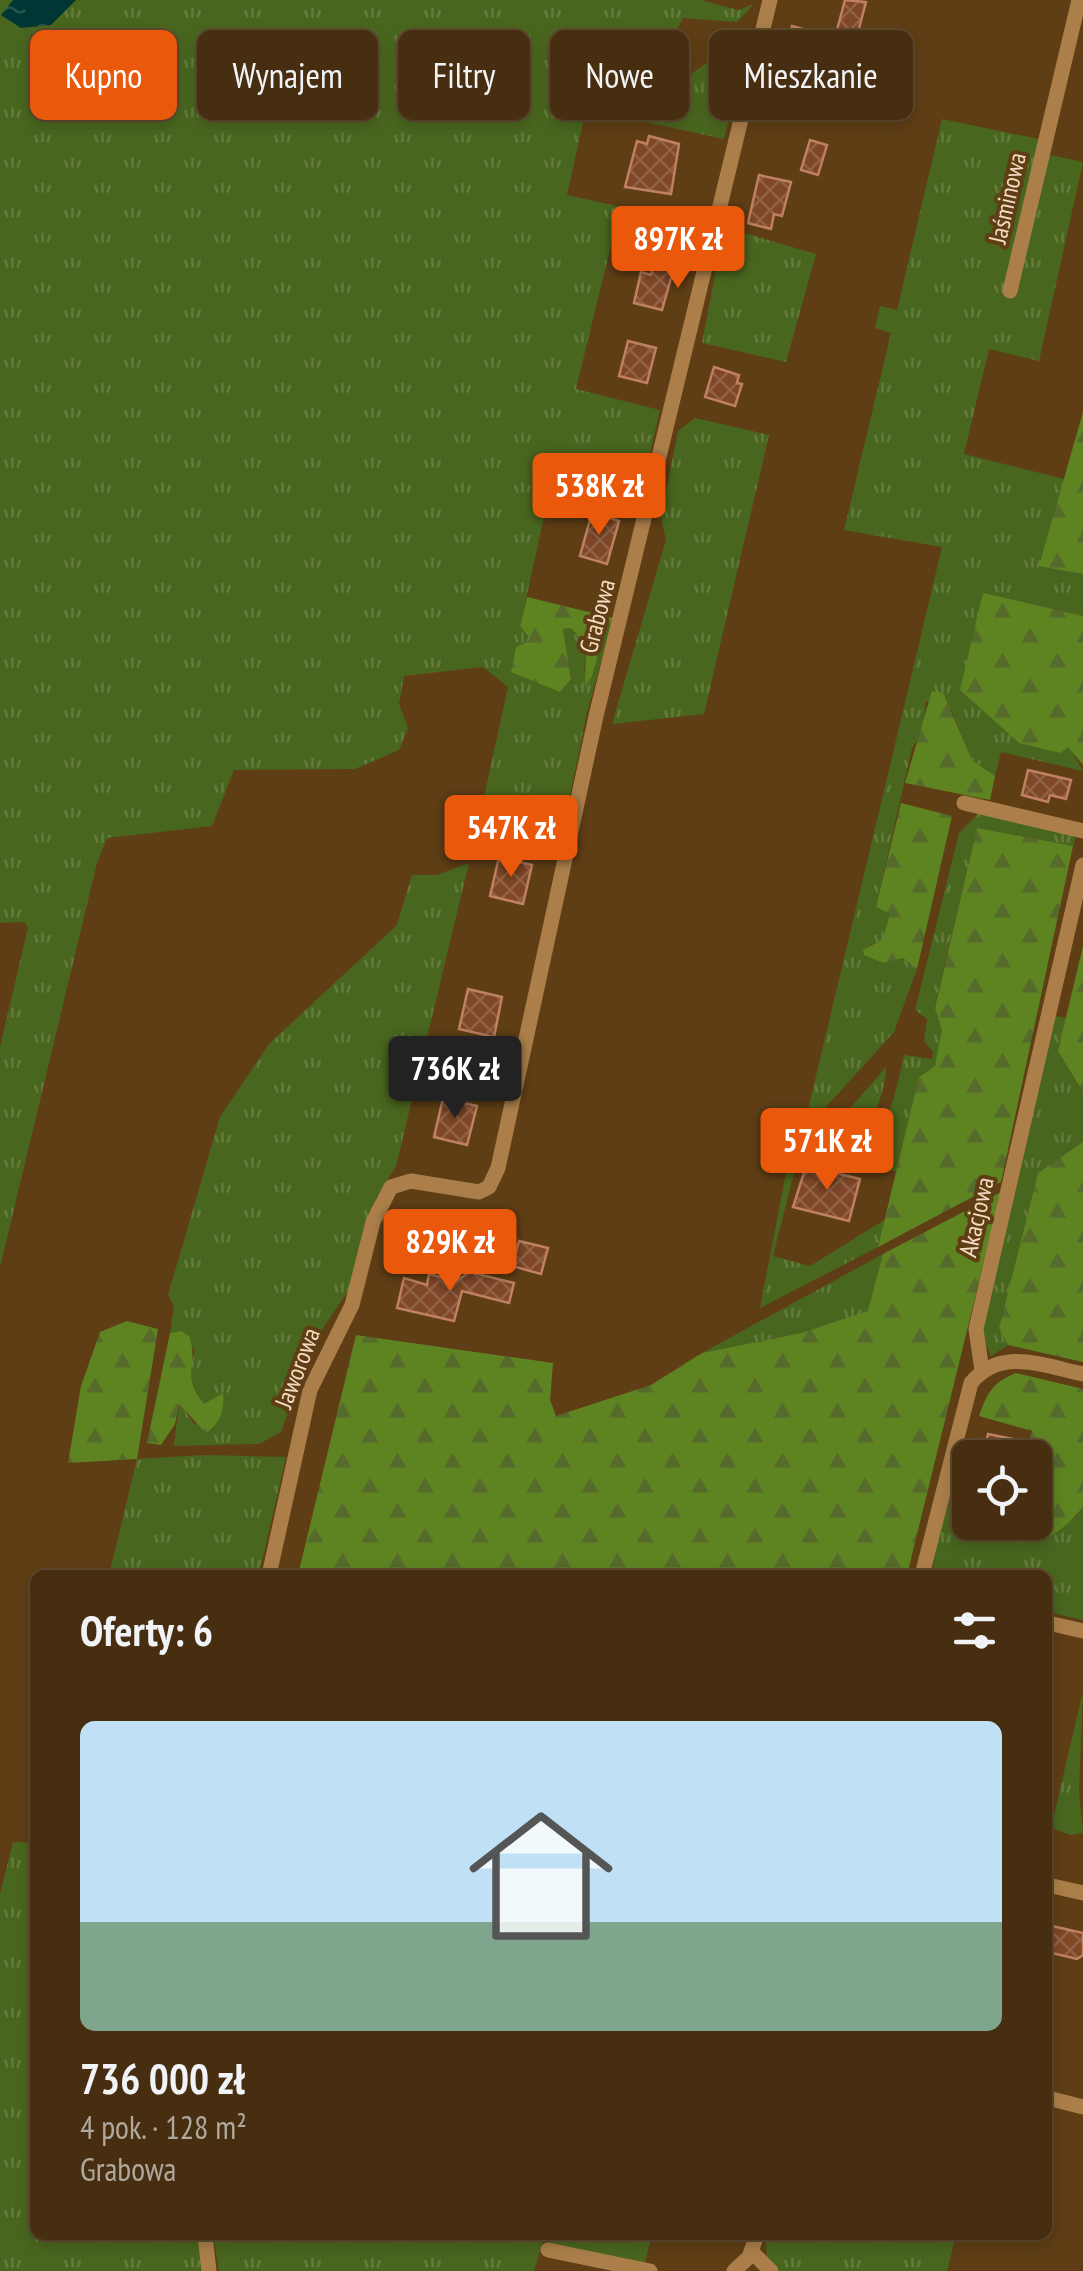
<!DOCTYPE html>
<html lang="pl">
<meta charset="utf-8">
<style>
:root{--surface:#472e10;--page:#513a1e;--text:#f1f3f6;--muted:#b0a89f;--line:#5f4a30;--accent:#ea580c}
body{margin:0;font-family:"PT Sans Narrow",sans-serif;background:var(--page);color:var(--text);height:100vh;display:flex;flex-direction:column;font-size:38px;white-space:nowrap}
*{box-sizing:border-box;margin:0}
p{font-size:32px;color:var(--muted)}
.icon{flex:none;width:55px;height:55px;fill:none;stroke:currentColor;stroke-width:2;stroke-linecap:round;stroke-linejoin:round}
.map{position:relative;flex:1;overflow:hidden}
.panel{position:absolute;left:30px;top:1570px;width:1022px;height:670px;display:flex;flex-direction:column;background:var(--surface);border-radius:15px;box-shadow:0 5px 15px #0003,0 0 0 2px var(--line)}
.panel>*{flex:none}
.hud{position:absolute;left:30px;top:30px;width:1025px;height:90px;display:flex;gap:20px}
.fabs{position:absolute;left:952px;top:1440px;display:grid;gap:20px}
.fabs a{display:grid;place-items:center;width:100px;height:100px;border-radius:15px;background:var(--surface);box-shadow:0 5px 15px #0003,0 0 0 2px var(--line);font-size:50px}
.price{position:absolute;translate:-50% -85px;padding:0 22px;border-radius:10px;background:var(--accent);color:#fff;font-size:32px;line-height:65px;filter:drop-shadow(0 2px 5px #0008)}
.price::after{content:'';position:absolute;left:50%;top:60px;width:30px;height:22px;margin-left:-15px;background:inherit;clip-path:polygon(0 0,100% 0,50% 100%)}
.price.current{background:#222;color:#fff}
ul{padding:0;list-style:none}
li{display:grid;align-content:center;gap:20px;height:530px;padding:0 50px}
li span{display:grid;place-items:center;height:310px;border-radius:15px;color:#555}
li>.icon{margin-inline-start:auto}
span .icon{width:180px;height:180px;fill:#fffc;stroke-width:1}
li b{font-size:42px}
h2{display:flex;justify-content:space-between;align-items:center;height:120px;padding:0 50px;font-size:42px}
.pill{padding:0 35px;border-radius:15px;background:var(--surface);box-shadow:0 5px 15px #0003,0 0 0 2px var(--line);font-size:35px;line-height:90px}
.pill.current{background:var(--accent);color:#fff}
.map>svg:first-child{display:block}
.grass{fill:url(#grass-tufts)}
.forest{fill:url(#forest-firs)}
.water{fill:url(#water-ripples)}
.building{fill:url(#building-cross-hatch);stroke:#bf8160;stroke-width:2.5}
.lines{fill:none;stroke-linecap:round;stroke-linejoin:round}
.street{stroke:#ac7f4a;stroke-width:15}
.labels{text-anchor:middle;stroke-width:8;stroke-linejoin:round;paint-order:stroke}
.street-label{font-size:25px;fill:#f6dcc2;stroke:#5f3e15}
</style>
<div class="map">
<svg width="1083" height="2271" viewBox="0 0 1083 2271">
<defs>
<pattern id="grass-tufts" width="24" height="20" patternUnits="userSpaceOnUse" patternTransform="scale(2.5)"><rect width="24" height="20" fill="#49661e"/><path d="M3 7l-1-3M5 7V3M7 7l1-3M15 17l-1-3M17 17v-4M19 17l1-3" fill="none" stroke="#647b3d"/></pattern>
<pattern id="forest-firs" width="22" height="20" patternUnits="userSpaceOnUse" patternTransform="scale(2.5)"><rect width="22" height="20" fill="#5e8422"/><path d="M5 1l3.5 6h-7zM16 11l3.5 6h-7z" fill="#566a2c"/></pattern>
<pattern id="water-ripples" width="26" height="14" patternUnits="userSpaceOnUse" patternTransform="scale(2.5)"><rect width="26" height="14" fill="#003734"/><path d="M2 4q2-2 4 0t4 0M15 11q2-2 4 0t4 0" fill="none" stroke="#265350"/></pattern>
<pattern id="building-cross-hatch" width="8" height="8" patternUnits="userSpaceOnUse" patternTransform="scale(2.5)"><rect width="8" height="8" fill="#7f4727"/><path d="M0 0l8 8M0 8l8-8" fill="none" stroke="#926145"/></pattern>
</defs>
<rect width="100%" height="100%" fill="#5f3e15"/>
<!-- grass -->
<path class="grass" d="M 0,0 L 701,0 L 738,10 L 754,4 L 737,22 L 683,18 L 666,51 L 672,88 L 751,30 L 724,139 L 586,109 L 567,195 L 677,219 L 686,248 L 614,233 L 576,389 L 660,410 L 646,471 L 634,490 L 554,472 L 520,626 L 531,640 L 516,648 L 511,672 L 571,678 L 563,629 L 571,628 L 586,645 L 584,673 L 595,630 L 613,618 L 587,713 L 562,834 L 480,815 L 508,687 L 483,667 L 404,676 L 399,704 L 408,728 L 399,750 L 355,769 L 234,770 L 212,826 L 107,838 L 97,863 L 0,1267 L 0,1047 L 28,928 L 25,922 L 0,923 Z
M 942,119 L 1039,139 L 1036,152 L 1083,162 L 1039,361 L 989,349 L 964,454 L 1064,479 L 1040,565 L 1083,574 L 1083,616 L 983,594 L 1083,771 L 1001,752 L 995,776 L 972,760 L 951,710 L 926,701 L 923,732 L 912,748 L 876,907 L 891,914 L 884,939 L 870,945 L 884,963 L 903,958 L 917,969 L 894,1032 L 815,1119 L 806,1118 L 942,547 L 844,530 L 891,333 L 875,328 L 880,306 L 897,310 Z
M 724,227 L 816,254 L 786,362 L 702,343 Z
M 695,418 L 769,435 L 704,714 L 612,724 L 666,540 L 661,517 L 678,431 Z
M 978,814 L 1077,831 L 1073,846 L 977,828 L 935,1007 L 943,1030 L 935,1066 L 919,1077 L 897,1172 L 828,1155 L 830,1147 C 887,1160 894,1096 904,1055 L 932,1059 L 933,1052 L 924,1041 L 927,1019 L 915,1010 L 959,833 Z
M 469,863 L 396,1166 L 376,1198 L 348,1291 L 315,1340 L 281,1432 L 259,1444 L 174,1446 L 179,1403 L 195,1425 L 204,1404 C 188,1385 187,1375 195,1351 L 180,1331 L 170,1333 L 174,1306 L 168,1295 L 220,1117 L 269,1044 L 397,925 L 412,875 L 437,875 Z
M 1054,1016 L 1066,1018 L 1058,1051 L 1083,1092 L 1083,1142 L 1038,1173 L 999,1328 L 1008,1345 L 991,1356 L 982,1335 Z
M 886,1067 C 885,1090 874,1134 845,1131 L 839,1121 Z
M 816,1138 L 813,1151 L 800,1149 L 773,1256 L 810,1266 L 886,1219 L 878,1247 L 760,1308 L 788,1162 L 807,1139 Z
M 883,1254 L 869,1311 L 801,1333 L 702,1353 Z
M 204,1455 L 286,1457 L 259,1575 L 109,1575 L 137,1459 Z
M 960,1481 L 970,1483 L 970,1522 L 993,1523 L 990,1537 L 1074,1518 L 1083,1507 L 1083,1620 L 1048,1612 L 1048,1575 L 931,1575 L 949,1487 Z
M 1083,1691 L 1079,1791 L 1083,1833 L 1071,1835 L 1051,1828 Z
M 13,1842 L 35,1843 L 35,2235 L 199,2235 L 203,2271 L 0,2271 L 0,1894 Z
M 213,2235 L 545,2235 L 534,2271 L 219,2271 Z
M 547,2235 L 652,2235 L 644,2266 L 550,2245 Z
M 765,2235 L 956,2235 L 947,2271 L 777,2271 L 767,2258 Z"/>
<!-- forest -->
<path class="forest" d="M 1083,412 L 1083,574 L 1039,566 Z
M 983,593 L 1083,616 L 1083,765 L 1068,747 L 1060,753 L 1019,743 L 960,690 Z
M 527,597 L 613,618 L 604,629 L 595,631 L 597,659 L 589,686 L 585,688 L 586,645 L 571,628 L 563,629 L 571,679 L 560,692 L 511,672 L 516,647 L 531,640 L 520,626 Z
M 932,691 L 943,693 L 972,760 L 995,776 L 990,800 L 905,783 Z
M 901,803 L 952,816 L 917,969 L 903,958 L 884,963 L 864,955 L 863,950 L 883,939 L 890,914 L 876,907 Z
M 977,828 L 1073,846 L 1001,1182 L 878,1247 L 919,1077 L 935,1066 L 942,1030 L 935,1008 Z
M 1083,946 L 1083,1092 L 1058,1051 Z
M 1083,1142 L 1083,1362 L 1008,1345 L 999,1328 L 1038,1173 Z
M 1001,1192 L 907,1575 L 298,1575 L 356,1335 L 553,1363 L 550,1400 L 556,1416 L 651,1385 L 702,1353 L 801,1333 L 868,1311 L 883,1254 Z
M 127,1321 L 158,1329 L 137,1459 L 68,1463 L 81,1386 L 100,1332 Z
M 181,1331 L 189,1336 C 200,1366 179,1374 204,1404 L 223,1393 C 225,1409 220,1424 206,1433 L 179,1404 L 175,1424 L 161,1445 L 147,1443 L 170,1333 Z
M 1016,1373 L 1083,1389 L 1083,1507 C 1052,1543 1034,1549 989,1537 L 993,1523 L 1035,1522 L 1035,1458 L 1024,1457 L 1032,1431 L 979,1416 C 987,1393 993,1382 1016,1373 Z"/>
<!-- water -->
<path class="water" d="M 13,0 L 76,0 L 51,25 L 21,28 L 1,15 Z"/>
<!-- building -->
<path class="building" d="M 845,0 L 866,2 L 857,36 L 837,30 Z
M 792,26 L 821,34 L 808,84 L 813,85 L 805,118 L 776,110 Z
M 649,136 L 679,144 L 671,194 L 625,187 L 637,141 L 647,144 Z
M 810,140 L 827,145 L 818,175 L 801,170 Z
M 759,175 L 791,182 L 782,216 L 774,214 L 771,229 L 748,223 Z
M 655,259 L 675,264 L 662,310 L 634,303 L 641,272 L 651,275 Z
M 628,341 L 656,348 L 647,383 L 619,376 Z
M 714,367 L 739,375 L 737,383 L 742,384 L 735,406 L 705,397 Z
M 592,512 L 619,521 L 607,564 L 580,556 Z
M 1028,770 L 1071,780 L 1066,799 L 1050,795 L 1048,802 L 1022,795 Z
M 499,857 L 532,865 L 523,904 L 490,896 Z
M 468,989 L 502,997 L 494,1037 L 459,1029 Z
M 443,1098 L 477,1106 L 467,1145 L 434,1137 Z
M 806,1166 L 860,1179 L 849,1221 L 793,1207 Z
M 519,1241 L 548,1248 L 541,1274 L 512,1266 Z
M 470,1272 L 514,1283 L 509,1303 L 462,1291 L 454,1321 L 397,1308 L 404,1278 L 427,1285 L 429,1274 L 456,1281 Z
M 988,1434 L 1013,1439 L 1008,1458 L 983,1458 Z
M 1052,1926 L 1083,1933 L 1083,1955 L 1077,1959 L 1048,1952 L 1048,1929 Z"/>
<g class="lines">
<!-- street -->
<path class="street" d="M 1010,291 L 1079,0
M 964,803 L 1083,831
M 982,1371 L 976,1329 L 1083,865
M 269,1575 L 310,1390 L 352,1305 L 373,1222 L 391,1187 L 411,1181 L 479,1192 L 489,1187 L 498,1168 L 596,716 L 770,0
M 922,1575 L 971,1383 C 1001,1346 1044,1366 1083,1374
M 1048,1623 L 1083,1631
M 1048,1885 L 1083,1893
M 1048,2098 L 1083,2107
M 205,2235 L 209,2271
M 548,2250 L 650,2271
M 752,2252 L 771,2271
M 734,2271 L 749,2257 L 757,2235"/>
</g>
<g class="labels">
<!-- street labels -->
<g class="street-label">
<text transform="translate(1007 198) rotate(-77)" y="9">Jaśminowa</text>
<text transform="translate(597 616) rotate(-75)" y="9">Grabowa</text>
<text transform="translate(976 1217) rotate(-77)" y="9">Akacjowa</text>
<text transform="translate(297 1368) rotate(-69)" y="9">Jaworowa</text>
</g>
</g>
</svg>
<div class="fabs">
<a><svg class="icon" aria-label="locate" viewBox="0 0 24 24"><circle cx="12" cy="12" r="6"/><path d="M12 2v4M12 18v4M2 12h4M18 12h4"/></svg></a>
</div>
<b class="price" style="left:678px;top:291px">897K zł</b>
<b class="price" style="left:599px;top:538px">538K zł</b>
<b class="price" style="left:511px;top:880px">547K zł</b>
<b class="price current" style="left:455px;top:1121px">736K zł</b>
<b class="price" style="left:827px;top:1193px">571K zł</b>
<b class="price" style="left:450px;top:1294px">829K zł</b>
<div class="hud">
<a class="pill current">Kupno</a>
<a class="pill">Wynajem</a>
<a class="pill">Filtry</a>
<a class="pill">Nowe</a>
<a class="pill">Mieszkanie</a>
</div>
<section class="panel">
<h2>Oferty: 6<svg class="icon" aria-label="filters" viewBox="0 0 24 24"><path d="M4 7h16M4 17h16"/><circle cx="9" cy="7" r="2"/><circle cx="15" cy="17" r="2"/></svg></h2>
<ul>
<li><span style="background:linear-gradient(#bfe0f5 65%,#7fa58c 0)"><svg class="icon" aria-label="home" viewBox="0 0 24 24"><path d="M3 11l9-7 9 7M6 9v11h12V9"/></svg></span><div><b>736 000 zł</b><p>4 pok. · 128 m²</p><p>Grabowa</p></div></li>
</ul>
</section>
</div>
